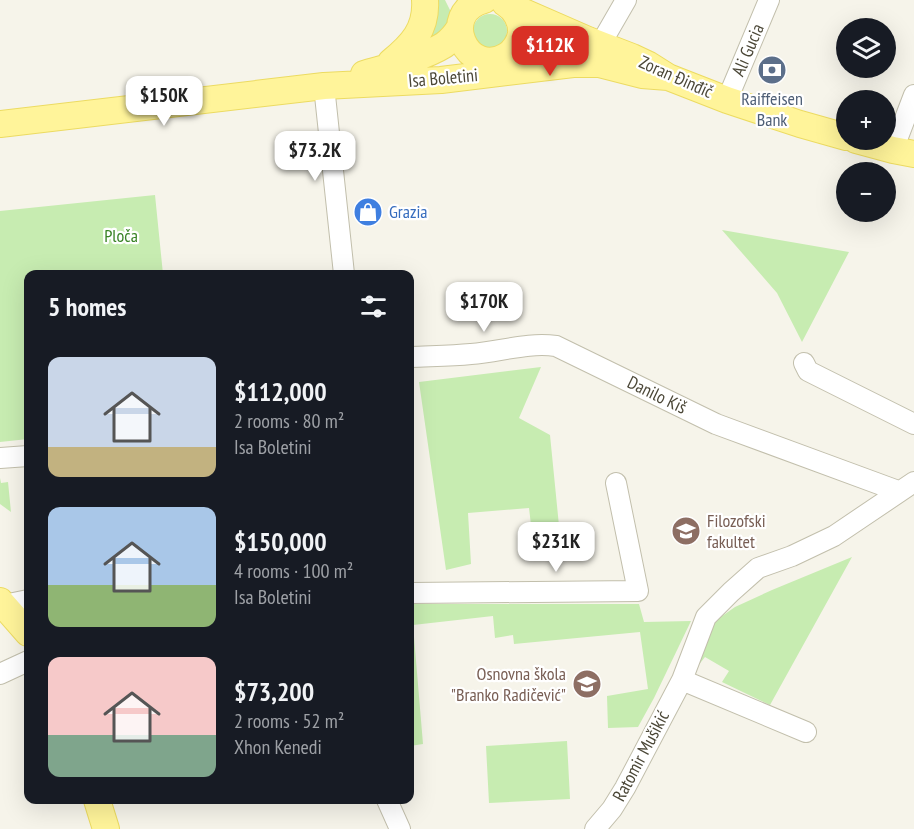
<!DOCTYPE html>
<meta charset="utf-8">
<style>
:root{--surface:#171b24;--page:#242831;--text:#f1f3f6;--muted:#9ea1a6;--accent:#d93025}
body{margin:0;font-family:"PT Sans Narrow",sans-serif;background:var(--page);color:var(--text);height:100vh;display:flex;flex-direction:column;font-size:22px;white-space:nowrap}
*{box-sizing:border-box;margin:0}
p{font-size:20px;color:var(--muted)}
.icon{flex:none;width:33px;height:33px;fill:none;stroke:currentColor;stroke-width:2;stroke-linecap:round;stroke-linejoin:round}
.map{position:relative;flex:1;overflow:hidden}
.sheet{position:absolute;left:24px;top:270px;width:390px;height:534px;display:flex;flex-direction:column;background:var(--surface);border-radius:12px;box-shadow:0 6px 24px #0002}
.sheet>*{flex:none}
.fabs{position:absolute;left:836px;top:18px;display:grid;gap:12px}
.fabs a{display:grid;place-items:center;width:60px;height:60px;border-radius:50%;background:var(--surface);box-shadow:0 6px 24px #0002;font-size:30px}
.price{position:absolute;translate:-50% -51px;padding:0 14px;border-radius:12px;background:#fff;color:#222;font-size:20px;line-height:39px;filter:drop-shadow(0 2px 3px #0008)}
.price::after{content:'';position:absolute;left:50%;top:36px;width:18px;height:14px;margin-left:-9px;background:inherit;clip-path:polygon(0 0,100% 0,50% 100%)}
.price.on{background:var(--accent);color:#fff}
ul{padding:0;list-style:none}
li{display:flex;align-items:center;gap:18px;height:150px;padding:0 24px}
li span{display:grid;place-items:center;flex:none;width:168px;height:120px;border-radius:12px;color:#555}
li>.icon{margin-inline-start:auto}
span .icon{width:72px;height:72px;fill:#fffc;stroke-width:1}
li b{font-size:26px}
h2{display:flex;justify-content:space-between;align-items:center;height:72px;padding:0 24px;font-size:26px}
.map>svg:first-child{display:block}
.green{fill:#c7ecb1}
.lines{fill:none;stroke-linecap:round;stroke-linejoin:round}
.minor-casing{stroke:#c2bfac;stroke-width:22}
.major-casing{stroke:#ecdb62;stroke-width:28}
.minor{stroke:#fff;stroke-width:20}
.major{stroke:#fff49a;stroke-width:26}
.labels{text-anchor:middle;stroke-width:4.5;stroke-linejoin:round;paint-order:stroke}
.street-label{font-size:18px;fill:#4b4737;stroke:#fff}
.service-label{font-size:18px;fill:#4e5e75;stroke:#fff}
.shop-label{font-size:18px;fill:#366cbe;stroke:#fff;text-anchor:start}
.park-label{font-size:18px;fill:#388225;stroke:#fff}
.education-label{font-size:18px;fill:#785e54;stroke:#fff;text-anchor:start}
</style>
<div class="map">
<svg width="914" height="829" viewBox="0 0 914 829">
<rect width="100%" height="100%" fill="#f6f4ea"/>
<!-- green -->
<path class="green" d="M 431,0 L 445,0 L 452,14 L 453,24 L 416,51 Z
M473 31a17 17 0 1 1 34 0a17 17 0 1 1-34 0Z
M 529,22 L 600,55 L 554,48 L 524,49 Z
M 155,195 L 163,274 L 28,274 L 28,439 L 0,442 L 0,211 Z
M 722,230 L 849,252 L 802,342 L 777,293 Z
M 541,367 L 519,418 L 550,435 L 562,556 L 535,559 L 529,508 L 468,513 L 471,564 L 446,570 L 419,382 Z
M 0,478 L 1,483 L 8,482 L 11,512 L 0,504 Z
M 852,557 L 770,705 L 722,682 L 729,671 L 705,657 L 697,667 L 693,666 L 715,621 L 735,607 L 772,590 Z
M 410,604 L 639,604 L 644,622 L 691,621 L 654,698 L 638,727 L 608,728 L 607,696 L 648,689 L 640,632 L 514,644 L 513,635 L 495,638 L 493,616 L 413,625 L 423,744 L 410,746 Z
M 567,741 L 570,799 L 489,803 L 486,746 Z"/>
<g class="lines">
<!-- minor casing -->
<g class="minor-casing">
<path id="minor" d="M 600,45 L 626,0
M 324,86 L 344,274
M 727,100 L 769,0
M 893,150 L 914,95
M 410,357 C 430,356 451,356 471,354 C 500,352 527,342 556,346 L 716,424 L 898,491
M 804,363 L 808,371 L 914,424
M 0,458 L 28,456
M 410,593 L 638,591 L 616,483
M 4,605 L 28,600
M 0,674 L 28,661
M 682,680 L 806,732
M 387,800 L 400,829
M 595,829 L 612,809 L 625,788 L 682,680 L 706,617 L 731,592 L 758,568 L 792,556 L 834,536 L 914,482"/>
</g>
<!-- major casing -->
<g class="major-casing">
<path id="major" d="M 484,0 C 437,13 467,79 506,56 C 514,51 519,43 521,34 C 522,21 515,9 505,3
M 510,6 L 588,40 L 632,57 L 649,65 L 668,77 L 727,100 L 800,124 L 846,137
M 391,62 C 412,45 427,29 425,0
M 364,74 C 388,67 423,58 444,45 C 451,40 456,34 460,27
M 0,124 L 324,86 L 441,80 L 573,64 L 599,64 L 642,75 L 668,77
M 856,140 L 893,150 L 914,154
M 0,601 L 28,633
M 97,800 L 106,829"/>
</g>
<!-- minor -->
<use href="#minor" class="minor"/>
<!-- major -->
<use href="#major" class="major"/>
</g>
<!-- icons -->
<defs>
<g id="bank-disc" transform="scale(1.5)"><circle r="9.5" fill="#5c6f8a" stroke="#fff"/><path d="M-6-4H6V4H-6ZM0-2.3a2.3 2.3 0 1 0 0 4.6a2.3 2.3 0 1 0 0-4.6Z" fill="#fff"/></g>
<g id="shop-disc" transform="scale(1.5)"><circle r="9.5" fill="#3f7fe0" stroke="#fff"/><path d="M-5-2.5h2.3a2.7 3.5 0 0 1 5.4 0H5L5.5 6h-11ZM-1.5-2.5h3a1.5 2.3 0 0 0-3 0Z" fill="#fff"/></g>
<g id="university-disc" transform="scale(1.5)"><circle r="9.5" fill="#8d6e63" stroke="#fff"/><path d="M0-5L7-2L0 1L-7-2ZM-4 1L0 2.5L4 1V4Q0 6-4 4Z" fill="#fff"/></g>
<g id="school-disc" transform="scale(1.5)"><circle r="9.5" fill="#8d6e63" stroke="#fff"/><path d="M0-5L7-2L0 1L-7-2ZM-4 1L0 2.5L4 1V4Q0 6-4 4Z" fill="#fff"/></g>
</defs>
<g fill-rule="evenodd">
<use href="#bank-disc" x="772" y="70"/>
<use href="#shop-disc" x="368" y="212"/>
<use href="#university-disc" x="686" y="531"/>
<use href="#school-disc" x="587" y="684"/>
</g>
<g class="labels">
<!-- street labels -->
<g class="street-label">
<text transform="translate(748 50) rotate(-67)" y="6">Ali Gucia</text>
<text transform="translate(676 77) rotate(24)" y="6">Zoran Đinđič</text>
<text transform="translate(443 78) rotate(-5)" y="6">Isa Boletini</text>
<text transform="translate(657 395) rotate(26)" y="6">Danilo Kiš</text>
<text transform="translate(641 756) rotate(-62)" y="6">Ratomir Mušikić</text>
</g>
<!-- service labels -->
<g class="service-label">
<text x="772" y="105">Raiffeisen<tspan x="772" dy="21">Bank</tspan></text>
</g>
<!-- shop labels -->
<g class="shop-label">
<text x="389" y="218">Grazia</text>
</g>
<!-- park labels -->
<g class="park-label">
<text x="121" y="242">Ploča</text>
</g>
<!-- education labels -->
<g class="education-label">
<text x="707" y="527">Filozofski<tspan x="707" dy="21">fakultet</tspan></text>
<text x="566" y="680" text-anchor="end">Osnovna škola<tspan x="566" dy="21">"Branko Radičević"</tspan></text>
</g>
</g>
</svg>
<div class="fabs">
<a><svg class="icon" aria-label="layers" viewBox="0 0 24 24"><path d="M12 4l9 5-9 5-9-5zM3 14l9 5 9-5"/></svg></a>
<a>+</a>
<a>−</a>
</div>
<b class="price on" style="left:550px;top:77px">$112K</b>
<b class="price" style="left:164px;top:127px">$150K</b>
<b class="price" style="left:315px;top:182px">$73.2K</b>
<b class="price" style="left:484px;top:333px">$170K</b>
<b class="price" style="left:556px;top:573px">$231K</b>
<section class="sheet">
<h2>5 homes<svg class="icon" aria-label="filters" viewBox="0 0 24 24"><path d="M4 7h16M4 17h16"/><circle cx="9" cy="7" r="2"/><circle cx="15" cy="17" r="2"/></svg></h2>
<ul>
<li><span style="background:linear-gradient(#c9d6e8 75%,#c2b280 0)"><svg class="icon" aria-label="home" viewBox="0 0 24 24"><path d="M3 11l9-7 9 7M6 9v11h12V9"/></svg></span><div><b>$112,000</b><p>2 rooms · 80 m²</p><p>Isa Boletini</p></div></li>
<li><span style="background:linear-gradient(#a9c7e8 65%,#8fb573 0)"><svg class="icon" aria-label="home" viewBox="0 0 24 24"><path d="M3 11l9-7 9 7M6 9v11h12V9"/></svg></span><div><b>$150,000</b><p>4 rooms · 100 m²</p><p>Isa Boletini</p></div></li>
<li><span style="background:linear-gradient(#f6c9c9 65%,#7fa58c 0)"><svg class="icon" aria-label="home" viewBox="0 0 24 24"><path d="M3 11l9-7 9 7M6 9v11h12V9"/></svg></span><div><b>$73,200</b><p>2 rooms · 52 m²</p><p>Xhon Kenedi</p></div></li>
</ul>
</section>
</div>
